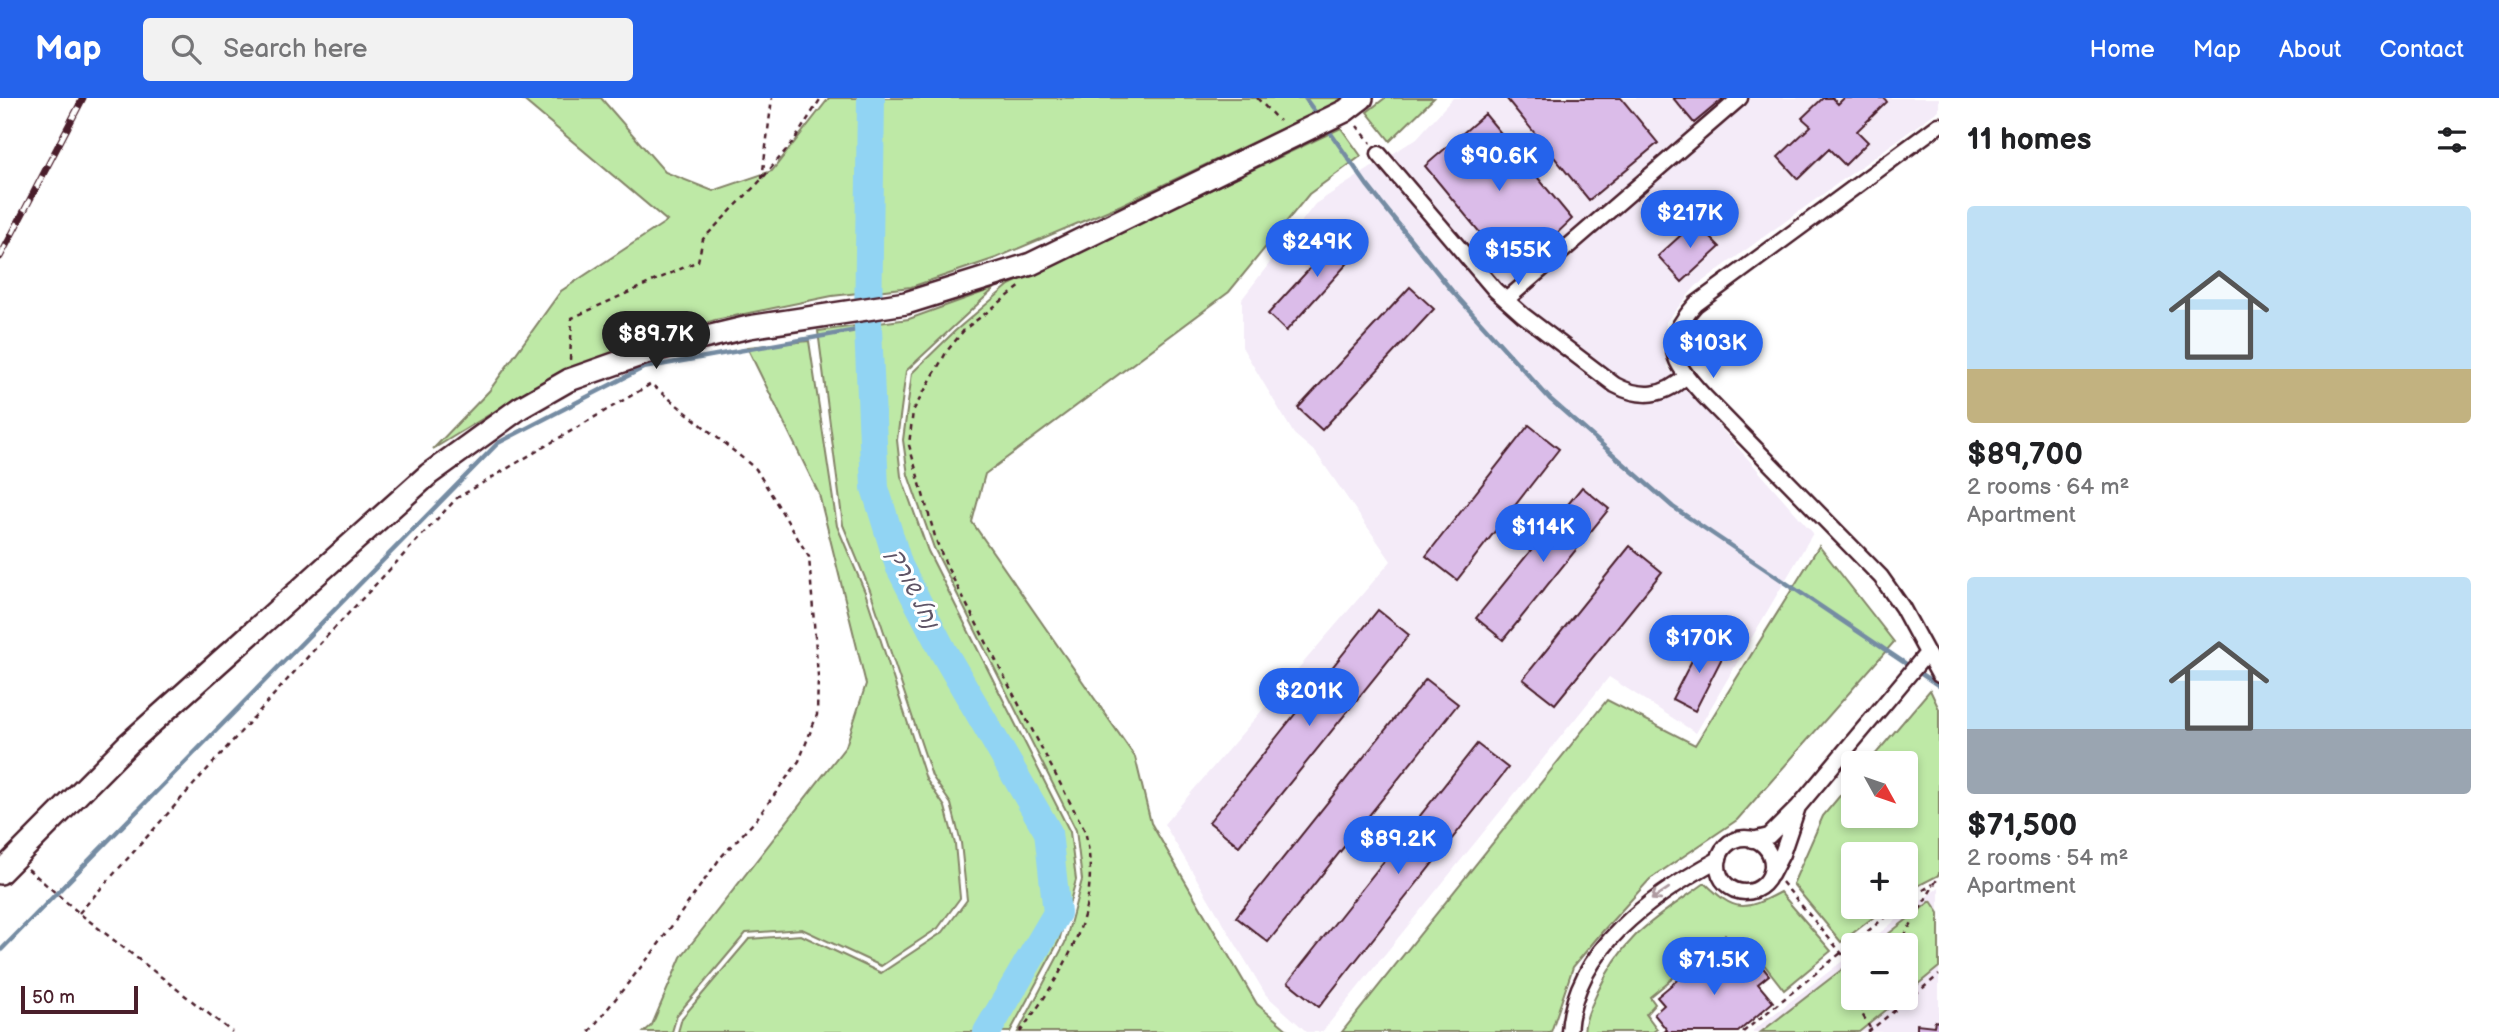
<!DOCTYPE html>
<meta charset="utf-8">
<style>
:root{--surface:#fff;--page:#f2f2f2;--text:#202124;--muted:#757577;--accent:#2563eb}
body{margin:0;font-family:"Balsamiq Sans","Playpen Sans Hebrew",sans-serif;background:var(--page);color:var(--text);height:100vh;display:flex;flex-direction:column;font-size:26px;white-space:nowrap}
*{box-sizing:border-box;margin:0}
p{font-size:23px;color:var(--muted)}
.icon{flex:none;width:38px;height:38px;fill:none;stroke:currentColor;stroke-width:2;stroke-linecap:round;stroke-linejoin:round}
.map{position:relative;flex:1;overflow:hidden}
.side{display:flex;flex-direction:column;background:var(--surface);width:560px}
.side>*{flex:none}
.needle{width:46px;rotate:130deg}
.controls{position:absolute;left:1841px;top:653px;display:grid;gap:14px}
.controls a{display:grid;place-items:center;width:77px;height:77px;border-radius:7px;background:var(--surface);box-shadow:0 4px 10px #0003;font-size:35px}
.scale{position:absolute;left:21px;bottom:18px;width:117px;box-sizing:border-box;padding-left:7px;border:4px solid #4a1f2b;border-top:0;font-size:19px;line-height:24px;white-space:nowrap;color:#4a1f2b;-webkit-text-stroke:5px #fff;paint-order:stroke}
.price{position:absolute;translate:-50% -60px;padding:0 16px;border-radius:24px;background:var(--accent);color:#fff;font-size:23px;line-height:46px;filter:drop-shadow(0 2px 4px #0008)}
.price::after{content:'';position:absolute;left:50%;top:42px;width:21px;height:16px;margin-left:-10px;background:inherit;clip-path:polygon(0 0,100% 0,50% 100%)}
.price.selected{background:#222;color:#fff}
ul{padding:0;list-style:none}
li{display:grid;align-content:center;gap:14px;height:371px;padding:0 28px}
li span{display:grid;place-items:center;height:217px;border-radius:7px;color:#555}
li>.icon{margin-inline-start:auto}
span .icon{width:126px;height:126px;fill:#fffc;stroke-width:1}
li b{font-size:30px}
h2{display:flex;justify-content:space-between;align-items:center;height:84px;padding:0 28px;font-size:30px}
header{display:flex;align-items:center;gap:42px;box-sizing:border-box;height:98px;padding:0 35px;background:var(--accent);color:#fff}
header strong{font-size:33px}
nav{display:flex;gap:38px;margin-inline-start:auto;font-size:24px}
.search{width:490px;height:63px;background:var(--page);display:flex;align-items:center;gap:18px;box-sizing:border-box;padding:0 24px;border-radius:7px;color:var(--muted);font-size:26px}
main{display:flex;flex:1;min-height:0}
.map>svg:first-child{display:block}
.built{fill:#f4ebf8}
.green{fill:#bee9a6;stroke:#848468;stroke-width:2}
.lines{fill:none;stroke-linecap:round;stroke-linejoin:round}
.stream{stroke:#758ca3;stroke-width:4.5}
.river{stroke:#91d4f3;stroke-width:28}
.building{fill:#dbbce9;stroke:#4a1f2b;stroke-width:2}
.minor-casing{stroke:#4a1f2b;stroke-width:19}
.secondary-casing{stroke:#4a1f2b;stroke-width:26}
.path{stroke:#4a1f2b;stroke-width:2.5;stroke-dasharray:5 5;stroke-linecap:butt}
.minor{stroke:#fff;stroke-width:14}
.secondary{stroke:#fff;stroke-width:21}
.rail-casing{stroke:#4a1f2b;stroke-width:7}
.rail{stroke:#fff;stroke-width:4.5;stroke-dasharray:13;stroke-linecap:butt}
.oneway{stroke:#ae9aa0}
.labels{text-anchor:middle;stroke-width:6;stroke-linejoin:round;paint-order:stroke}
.water-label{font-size:23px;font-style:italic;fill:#5f5567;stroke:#fff}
</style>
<header>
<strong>Map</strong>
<div class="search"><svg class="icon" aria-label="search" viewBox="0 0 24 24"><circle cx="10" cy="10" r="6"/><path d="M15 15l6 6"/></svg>Search here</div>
<nav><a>Home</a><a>Map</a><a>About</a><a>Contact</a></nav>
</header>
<main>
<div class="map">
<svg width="1939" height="934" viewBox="0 0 1939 934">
<rect width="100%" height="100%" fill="#fff"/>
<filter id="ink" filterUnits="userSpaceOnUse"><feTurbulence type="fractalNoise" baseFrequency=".0143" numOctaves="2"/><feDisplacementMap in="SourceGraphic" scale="14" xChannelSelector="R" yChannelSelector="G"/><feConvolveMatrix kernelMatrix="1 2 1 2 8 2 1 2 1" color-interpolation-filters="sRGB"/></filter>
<g filter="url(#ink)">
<!-- built -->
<path class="built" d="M 1453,0 L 1939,0 L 1939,12 L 1696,188 L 1666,224 L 1664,247 L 1668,270 L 1813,435 L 1696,635 L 1609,579 L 1322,934 L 1307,934 L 1266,897 L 1164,726 L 1391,463 L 1316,355 L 1294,336 L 1242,249 L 1242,201 L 1315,106 L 1417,40 Z
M 1939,789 L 1939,934 L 1751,934 L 1853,855 L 1853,900 L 1906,900 L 1906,847 L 1864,847 Z"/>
<!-- green -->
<path class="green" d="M 521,0 L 601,0 L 665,74 L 713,93 L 772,73 L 829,0 L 1346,0 L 1121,107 L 996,160 L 911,189 L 832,198 L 715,222 L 609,256 L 538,287 L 433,351 L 489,293 L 561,193 L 667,123 Z
M 1385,0 L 1434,0 L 1390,43 L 1367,14 Z
M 1341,30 L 1361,58 L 1309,96 L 1229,194 L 985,376 L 972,424 L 1135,659 L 1151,725 L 1257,906 L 1290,934 L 1018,934 L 1065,845 L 1082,782 L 1076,732 L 934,450 L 908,377 L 903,342 L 912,275 L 955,233 L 1009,187 Z
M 995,190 L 906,273 L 897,342 L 901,378 L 928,453 L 1070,734 L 1076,782 L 1059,843 L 1010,934 L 678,934 L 682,920 L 749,841 L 801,837 L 881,875 L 943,834 L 967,802 L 961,745 L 951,706 L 932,678 L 870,492 L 843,427 L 818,233 L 909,221 Z
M 809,243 L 837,428 L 865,494 L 926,681 L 945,709 L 955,746 L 960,800 L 938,830 L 881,868 L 802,831 L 746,835 L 677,917 L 672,934 L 644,934 L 652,927 L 681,859 L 846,648 L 866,586 L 819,396 L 747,249 Z
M 1819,448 L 1894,544 L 1737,722 L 1650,781 L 1602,834 L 1573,869 L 1551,934 L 1342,934 L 1607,602 L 1695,647 Z
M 1930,592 L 1939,611 L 1939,777 L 1906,794 L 1906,756 L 1853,756 L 1853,808 L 1887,809 L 1841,844 L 1793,786 L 1823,718 L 1853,682 L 1853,718 L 1906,718 L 1906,665 L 1868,665 Z
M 1705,785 C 1735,814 1743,814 1780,794 L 1831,853 L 1784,892 L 1759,860 L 1750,866 L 1725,837 L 1650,899 L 1655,906 L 1646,916 L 1657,931 L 1653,934 L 1584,934 C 1585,919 1592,907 1598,893 C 1625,835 1655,821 1705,785 Z
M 1931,803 L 1939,815 L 1939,869 L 1906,896 L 1906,847 L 1874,847 Z
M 1853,863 L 1853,900 L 1901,900 L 1859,934 L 1761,934 Z"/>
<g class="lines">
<!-- stream -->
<path class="stream" d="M 1305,0 L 1318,18
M 1327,30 L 1367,87 L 1452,193 L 1550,301 L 1673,409 L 1939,588
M 0,853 L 498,345 L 643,270 L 868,230"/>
<!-- river -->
<path class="river" d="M 871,0 L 868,230 L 875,390 L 899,468 L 943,553 L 1048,734 L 1057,815 L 987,934"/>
</g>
<!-- building -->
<path class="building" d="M 1506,0 L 1621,0 L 1658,45 L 1589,102 Z
M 1673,0 L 1724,0 L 1694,25 Z
M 1823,0 L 1832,0 L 1838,6 L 1844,0 L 1884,0 L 1887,4 L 1857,33 L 1868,44 L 1845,67 L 1829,51 L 1798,81 L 1778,59 L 1811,28 L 1802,20 Z
M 1485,16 L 1572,121 L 1514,176 L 1425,68 Z
M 1702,118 L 1713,130 L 1707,136 L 1720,149 L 1682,184 L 1658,158 Z
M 1348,129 L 1366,145 L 1286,233 L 1268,216 Z
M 1410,189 L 1434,211 L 1322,332 L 1298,310 Z
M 1529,327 L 1559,351 L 1457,482 L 1426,458 Z
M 1582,389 L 1609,411 L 1503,542 L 1476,520 Z
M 1630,448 L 1662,474 L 1555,606 L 1523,581 Z
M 1378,512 L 1409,537 L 1239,748 L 1209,724 Z
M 1703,541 L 1726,552 L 1695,613 L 1672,601 Z
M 1426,581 L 1458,606 L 1268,844 L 1236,819 Z
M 1477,646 L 1508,670 L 1319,909 L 1288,884 Z
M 1721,845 L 1748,877 L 1760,866 L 1769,877 L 1758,886 L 1773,904 L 1738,934 L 1664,934 L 1667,932 L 1654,916 L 1664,907 L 1657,899 Z
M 1935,923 L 1939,924 L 1939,934 L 1917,934 L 1917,926 L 1934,928 Z"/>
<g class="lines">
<!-- minor casing -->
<g class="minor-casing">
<path id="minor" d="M 1939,27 L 1696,206 C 1660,246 1671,262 1704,298 L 1881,479 L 1902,509 L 1939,577
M 1379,56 L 1495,192 L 1523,217 L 1615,287 C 1641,301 1664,299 1686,278
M 1506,202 L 1740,0
M 1798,709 L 1927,555
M1718 767a27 27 0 1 1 54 0a27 27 0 1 1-54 0Z
M 1752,742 L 1769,738 L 1798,709 L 1782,756 L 1771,777
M 1569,934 C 1574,851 1653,797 1719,761"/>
</g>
<!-- secondary casing -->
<g class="secondary-casing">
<path id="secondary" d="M 0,775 L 128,646 L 429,376 L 520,310 L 569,282 L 657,251 L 749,229 L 906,205 L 1031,166 L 1345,13 L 1362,0"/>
</g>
<!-- path -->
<path class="path" d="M 1257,0 L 1279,23
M 1357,28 L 1371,45
M 762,81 L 772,0
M 570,262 L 572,220 L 698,163 L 703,141 L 762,81 L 795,41 L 821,0
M 28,771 L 79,815 L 232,934
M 1782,784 L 1853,869
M 1906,803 L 1933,786
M 79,815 L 313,553 L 457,400 L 651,286 L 756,371 L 809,459 L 818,578 L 817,617 L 799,663 L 755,723 L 721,759 L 653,854 L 589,934
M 1899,847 L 1939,778
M 1869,900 L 1861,914 L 1870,930
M 1020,934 C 1065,873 1104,811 1085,733 L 947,469 L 936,442 L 909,347 L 913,313 L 947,253 L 965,231 L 1021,188
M 1743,934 L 1899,808
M 1868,934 L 1939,877"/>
<!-- minor -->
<use href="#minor" class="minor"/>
<!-- secondary -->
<use href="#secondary" class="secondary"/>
<!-- rail casing -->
<g class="rail-casing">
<path id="rail" d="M 0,159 L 83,0"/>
</g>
<!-- rail -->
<use href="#rail" class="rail"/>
</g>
<!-- one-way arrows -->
<defs><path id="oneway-shaft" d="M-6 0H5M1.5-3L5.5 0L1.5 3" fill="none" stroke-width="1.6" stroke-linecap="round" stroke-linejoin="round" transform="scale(1.75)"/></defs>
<use class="oneway" href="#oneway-shaft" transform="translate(1660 796) rotate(146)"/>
</g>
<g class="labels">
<!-- water labels -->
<g class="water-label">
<text transform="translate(914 490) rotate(64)" y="8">נחל שורק</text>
</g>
</g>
</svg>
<div class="controls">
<a><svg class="needle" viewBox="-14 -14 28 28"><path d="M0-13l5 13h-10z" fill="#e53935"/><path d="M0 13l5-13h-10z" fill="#757577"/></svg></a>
<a>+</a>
<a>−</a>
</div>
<div class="scale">50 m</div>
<b class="price" style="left:1499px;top:95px">$90.6K</b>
<b class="price" style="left:1690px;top:152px">$217K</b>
<b class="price" style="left:1317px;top:181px">$249K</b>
<b class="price" style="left:1518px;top:189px">$155K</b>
<b class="price selected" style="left:656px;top:273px">$89.7K</b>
<b class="price" style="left:1713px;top:282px">$103K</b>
<b class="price" style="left:1543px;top:466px">$114K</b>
<b class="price" style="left:1699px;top:577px">$170K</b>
<b class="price" style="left:1309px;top:630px">$201K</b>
<b class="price" style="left:1398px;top:778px">$89.2K</b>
<b class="price" style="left:1714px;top:899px">$71.5K</b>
</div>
<section class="side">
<h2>11 homes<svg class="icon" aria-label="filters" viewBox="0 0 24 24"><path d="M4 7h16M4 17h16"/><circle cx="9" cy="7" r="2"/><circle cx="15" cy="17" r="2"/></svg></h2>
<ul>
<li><span style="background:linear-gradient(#bfe0f5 75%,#c2b280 0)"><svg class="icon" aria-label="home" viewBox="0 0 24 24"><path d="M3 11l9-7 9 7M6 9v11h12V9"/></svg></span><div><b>$89,700</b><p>2 rooms · 64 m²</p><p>Apartment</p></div></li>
<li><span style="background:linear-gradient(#bfe0f5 70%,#9aa5b1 0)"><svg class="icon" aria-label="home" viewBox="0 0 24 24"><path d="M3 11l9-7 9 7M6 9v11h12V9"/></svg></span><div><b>$71,500</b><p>2 rooms · 54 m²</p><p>Apartment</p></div></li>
</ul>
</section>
</main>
